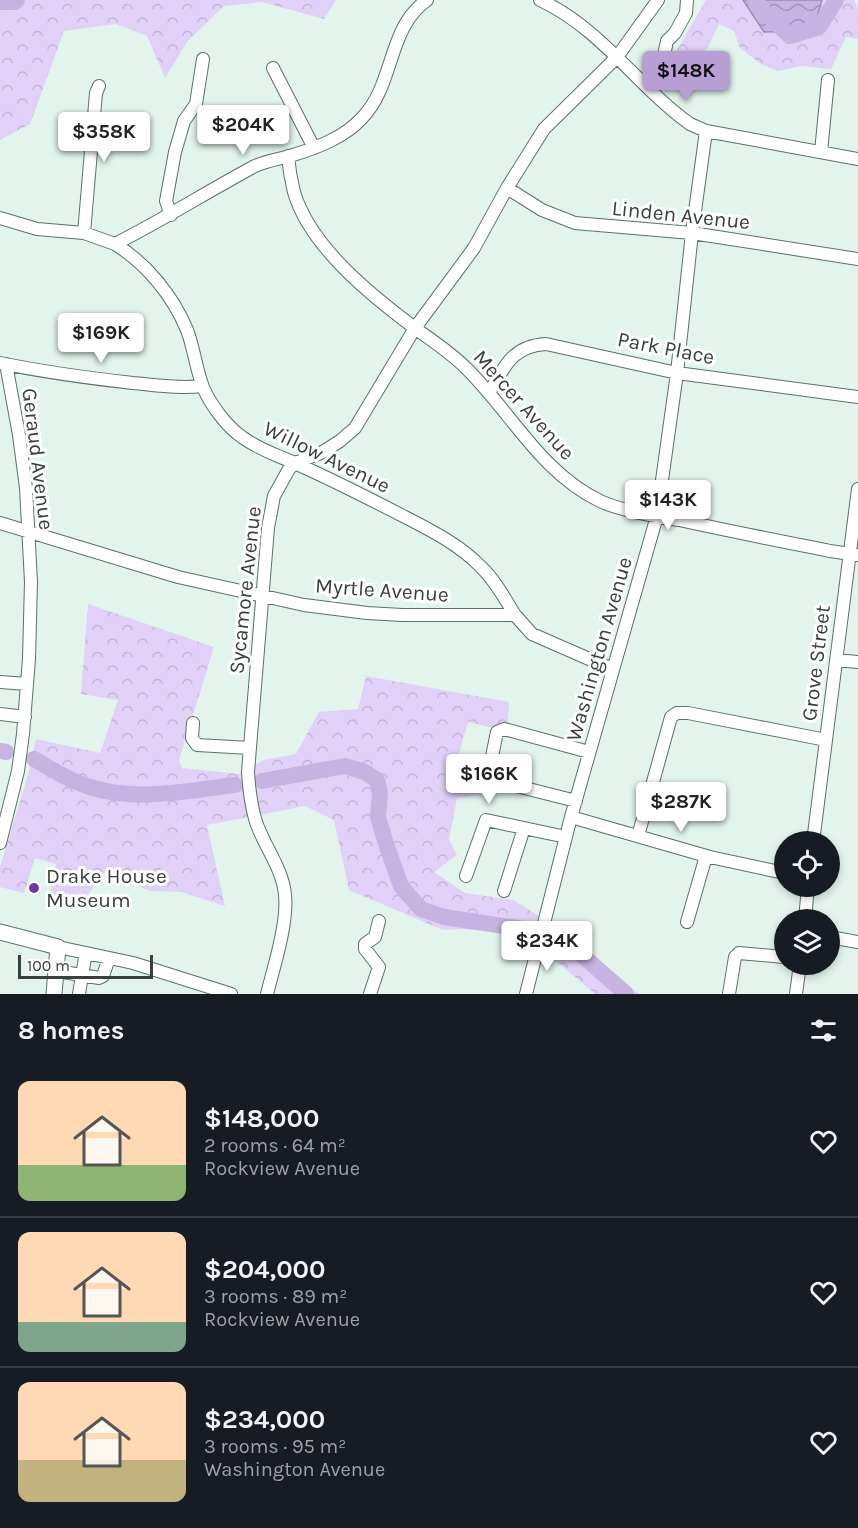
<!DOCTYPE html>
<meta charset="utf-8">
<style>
:root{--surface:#171b24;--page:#242831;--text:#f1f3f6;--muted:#9ea1a6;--line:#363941;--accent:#b79ed4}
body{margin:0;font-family:Karla,sans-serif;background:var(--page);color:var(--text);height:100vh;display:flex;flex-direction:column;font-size:22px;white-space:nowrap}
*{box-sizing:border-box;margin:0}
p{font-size:20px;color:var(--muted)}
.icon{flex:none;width:33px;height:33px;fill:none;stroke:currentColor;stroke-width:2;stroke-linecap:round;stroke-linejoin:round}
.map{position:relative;height:994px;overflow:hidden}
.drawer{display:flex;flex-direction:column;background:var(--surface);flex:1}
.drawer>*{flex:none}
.fabs{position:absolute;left:774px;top:831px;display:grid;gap:12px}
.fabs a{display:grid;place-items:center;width:66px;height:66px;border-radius:50%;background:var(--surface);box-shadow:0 3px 9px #0003;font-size:30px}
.scale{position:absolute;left:18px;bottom:15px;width:135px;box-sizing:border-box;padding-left:6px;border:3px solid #383f3c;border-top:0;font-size:16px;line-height:21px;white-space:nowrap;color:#383f3c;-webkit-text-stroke:4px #fff;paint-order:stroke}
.price{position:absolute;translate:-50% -51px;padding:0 14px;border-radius:6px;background:#fff;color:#222;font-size:20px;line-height:39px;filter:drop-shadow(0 2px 3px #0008)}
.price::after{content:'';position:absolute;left:50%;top:36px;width:18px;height:14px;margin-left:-9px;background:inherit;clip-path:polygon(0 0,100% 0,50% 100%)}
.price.on{background:var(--accent);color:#111}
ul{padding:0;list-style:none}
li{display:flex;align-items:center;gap:18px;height:150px;padding:0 18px}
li+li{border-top:2px solid var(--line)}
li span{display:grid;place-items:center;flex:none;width:168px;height:120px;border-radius:12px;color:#555}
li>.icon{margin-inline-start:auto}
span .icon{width:72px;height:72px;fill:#fffc;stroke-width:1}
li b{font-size:26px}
h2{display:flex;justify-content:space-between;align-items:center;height:72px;padding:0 18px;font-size:26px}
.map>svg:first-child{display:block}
.forest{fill:url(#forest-crowns)}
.water{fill:url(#water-waves);stroke:#9b90b0;stroke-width:1.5}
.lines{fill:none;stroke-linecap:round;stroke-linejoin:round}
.river{stroke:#c6b3e1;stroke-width:16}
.minor-casing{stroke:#5e6f67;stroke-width:14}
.major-casing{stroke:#5e6f67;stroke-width:17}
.minor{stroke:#fff;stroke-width:12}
.major{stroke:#fff;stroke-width:15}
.poi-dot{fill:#7135ab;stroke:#fff;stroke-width:2}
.labels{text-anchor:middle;stroke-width:6;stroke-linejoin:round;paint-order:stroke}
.street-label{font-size:21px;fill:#383f3c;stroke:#fff}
.poi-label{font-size:21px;fill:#383f3c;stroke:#fff;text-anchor:start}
</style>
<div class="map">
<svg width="858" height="994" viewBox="0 0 858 994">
<defs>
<pattern id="forest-crowns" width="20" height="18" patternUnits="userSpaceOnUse" patternTransform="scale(1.5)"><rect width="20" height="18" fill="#e1d1f8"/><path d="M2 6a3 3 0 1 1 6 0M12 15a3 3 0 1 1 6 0" fill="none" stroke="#c2b4d6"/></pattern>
<pattern id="water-waves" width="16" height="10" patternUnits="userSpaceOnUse" patternTransform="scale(1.5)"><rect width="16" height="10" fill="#c6b3e1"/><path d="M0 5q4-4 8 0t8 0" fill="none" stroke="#a293b8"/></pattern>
</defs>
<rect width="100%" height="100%" fill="#e2f4ec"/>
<!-- forest -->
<path class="forest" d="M 0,0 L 336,0 L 324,19 L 262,2 L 224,6 L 187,42 L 165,78 L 147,36 L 116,24 L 64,31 L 30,124 L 0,140 Z
M 706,0 L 854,0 L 858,9 L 858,39 L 846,37 L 831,69 L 801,66 L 778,71 L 761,64 L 740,48 L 734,31 L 719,24 L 698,68 L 673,57 Z
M 88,604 L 214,647 L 179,760 L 182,768 L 239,774 L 264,760 L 296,754 L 319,712 L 358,709 L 366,676 L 509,702 L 507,731 L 468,722 L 458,757 L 494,776 L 479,795 L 457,798 L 449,839 L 457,855 L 434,872 L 465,893 L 513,900 L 569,934 L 639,994 L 595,994 L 561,965 L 522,939 L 503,932 L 461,929 L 443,930 L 349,890 L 334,820 L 305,806 L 207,825 L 225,906 L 181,892 L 150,891 L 104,873 L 77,909 L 50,894 L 56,864 L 35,858 L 24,893 L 0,887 L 0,867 L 28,775 L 36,739 L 100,753 L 118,700 L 81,694 Z"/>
<!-- water -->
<path class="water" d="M 743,0 L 822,0 L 813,31 L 764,32 Z"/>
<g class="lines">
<!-- river -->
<path class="river" d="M 755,0 L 765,13 L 790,36 L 819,27 L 836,0
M 0,2 L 15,2 L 17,0
M 0,751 L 6,752
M 34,759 C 48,767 63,777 79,783 C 129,804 184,791 235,785
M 262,781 L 345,766 L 365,772 L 377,780 L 380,793 L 378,817 L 387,847 L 401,886 L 421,909 L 444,917 L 530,930
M 551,935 L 566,941 L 626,994"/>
<!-- minor casing -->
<g class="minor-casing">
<path id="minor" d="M 540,0 C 602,29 637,86 690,124 L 706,131 L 858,159
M 273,68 L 314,148
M 648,86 L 664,55 L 667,41 L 675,33 L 686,13 L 687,0
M 821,152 L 828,80
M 288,156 C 289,168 291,180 294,192 C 310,247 372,296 416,329 C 433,341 451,353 466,368 C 511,412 541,473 600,501 C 621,511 656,516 679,520 C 729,531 780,541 830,551 L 858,555
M 507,188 L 542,210 L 575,223 L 692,233 L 858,259
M 171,215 L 166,201 L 175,152 L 184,121 L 196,104 L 203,59
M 0,218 L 37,229 L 84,233 L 115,244 C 163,220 208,191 255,166 C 266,161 279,159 290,156 C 316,148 344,138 362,118 C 395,84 387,28 427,0
M 84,233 L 96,93 L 99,86
M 115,244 C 147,264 173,296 187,330 C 194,348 196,369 203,387 C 210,404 227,427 242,437 C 261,451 278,455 299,465 C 335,481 370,499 405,517 C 432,531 460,545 481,567 C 495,580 505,599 515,615
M 0,363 C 44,372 88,378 133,383 C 156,385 180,389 202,386
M 489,393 C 505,366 512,346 546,344 L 677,373 L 858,397
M 0,523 L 178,577 L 304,605 L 367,613 L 402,615 L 515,615 L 532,634 L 612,669
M 836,660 L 858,662
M 0,682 L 27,684
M 0,714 L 25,717
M 193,723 L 192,738 L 197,745 L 250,748
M 576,801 L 493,780 L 488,776 L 497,732 L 504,729 L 589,752
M 571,817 L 710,857 L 784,873
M 638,836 L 671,717 L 677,713 L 688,713 L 826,740
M 813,842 L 858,489
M 0,843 L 18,771 L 23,734 L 29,659 L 31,582 L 26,488 L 19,435 L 6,364
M 466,876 L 486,820 L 566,837
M 504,891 L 524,828
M 805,920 L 808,886
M 687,922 L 706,856
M 830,937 L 858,942
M 58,947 L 133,963 L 231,994
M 86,953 L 82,975 L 99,978 L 103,976 L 109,958
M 56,971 L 82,975 L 79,994
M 267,994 C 274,966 288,923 285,895 C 283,869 264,846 256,822 C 251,806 249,789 248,772 L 268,528 L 274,496 L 289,469 L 295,463 L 321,453 L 340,441 L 355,428 L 415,328 L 474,248 L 507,188 L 544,129 L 617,57 L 658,0
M 370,994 L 379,967 L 365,949 L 365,944 L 375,937 L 379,921
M 526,994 L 571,817 L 657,516 L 677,373 L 692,233 L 706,131
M 729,994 L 735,957 L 739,953 L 784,957
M 796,994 L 800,964"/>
</g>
<!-- major casing -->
<g class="major-casing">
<path id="major" d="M 0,932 L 58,947 L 54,994"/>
</g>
<!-- minor -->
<use href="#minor" class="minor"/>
<!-- major -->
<use href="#major" class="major"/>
</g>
<!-- markers -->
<circle class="poi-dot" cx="34" cy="888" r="6"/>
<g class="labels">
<!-- street labels -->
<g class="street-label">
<text transform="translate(681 215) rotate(6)" y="7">Linden Avenue</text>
<text transform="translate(666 348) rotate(11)" y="7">Park Place</text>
<text transform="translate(524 405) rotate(48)" y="7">Mercer Avenue</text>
<text transform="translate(327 457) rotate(26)" y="7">Willow Avenue</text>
<text transform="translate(38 459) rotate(83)" y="7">Geraud Avenue</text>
<text transform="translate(245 590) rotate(-84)" y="7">Sycamore Avenue</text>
<text transform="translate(382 590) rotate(4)" y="7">Myrtle Avenue</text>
<text transform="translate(599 649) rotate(-74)" y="7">Washington Avenue</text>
<text transform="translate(816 663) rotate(-83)" y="7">Grove Street</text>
</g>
<!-- poi labels -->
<g class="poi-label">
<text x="46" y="883">Drake House<tspan x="46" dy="24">Museum</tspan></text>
</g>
</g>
</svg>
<div class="fabs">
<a><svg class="icon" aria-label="locate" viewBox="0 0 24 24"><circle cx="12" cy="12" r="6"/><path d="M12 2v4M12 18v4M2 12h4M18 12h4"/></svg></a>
<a><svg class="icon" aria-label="layers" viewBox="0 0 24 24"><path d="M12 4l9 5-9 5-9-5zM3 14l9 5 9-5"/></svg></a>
</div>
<div class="scale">100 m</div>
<b class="price on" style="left:686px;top:102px">$148K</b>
<b class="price" style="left:243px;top:156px">$204K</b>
<b class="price" style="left:104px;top:163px">$358K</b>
<b class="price" style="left:101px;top:364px">$169K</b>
<b class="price" style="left:668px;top:531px">$143K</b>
<b class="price" style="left:489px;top:805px">$166K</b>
<b class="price" style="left:681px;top:833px">$287K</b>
<b class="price" style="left:547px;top:972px">$234K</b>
</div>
<section class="drawer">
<h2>8 homes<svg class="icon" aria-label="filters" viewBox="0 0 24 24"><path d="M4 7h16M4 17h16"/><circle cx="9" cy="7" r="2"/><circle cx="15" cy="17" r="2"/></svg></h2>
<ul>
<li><span style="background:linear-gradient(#ffd9b3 70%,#8fb573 0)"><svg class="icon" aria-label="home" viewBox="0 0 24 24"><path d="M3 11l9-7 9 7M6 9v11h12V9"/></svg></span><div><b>$148,000</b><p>2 rooms · 64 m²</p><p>Rockview Avenue</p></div><svg class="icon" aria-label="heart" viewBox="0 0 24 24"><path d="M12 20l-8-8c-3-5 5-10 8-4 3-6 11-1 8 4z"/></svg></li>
<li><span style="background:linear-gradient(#ffd9b3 75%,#7fa58c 0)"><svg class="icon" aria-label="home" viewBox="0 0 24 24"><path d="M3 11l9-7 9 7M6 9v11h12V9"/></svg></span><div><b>$204,000</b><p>3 rooms · 89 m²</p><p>Rockview Avenue</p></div><svg class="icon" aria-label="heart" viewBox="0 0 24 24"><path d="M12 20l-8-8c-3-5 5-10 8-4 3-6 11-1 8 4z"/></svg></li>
<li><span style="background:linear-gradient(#ffd9b3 65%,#c2b280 0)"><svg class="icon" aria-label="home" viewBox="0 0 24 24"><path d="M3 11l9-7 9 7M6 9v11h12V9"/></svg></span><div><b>$234,000</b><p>3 rooms · 95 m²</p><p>Washington Avenue</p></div><svg class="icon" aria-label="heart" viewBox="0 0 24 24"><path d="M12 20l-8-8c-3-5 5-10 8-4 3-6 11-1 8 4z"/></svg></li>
</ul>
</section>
